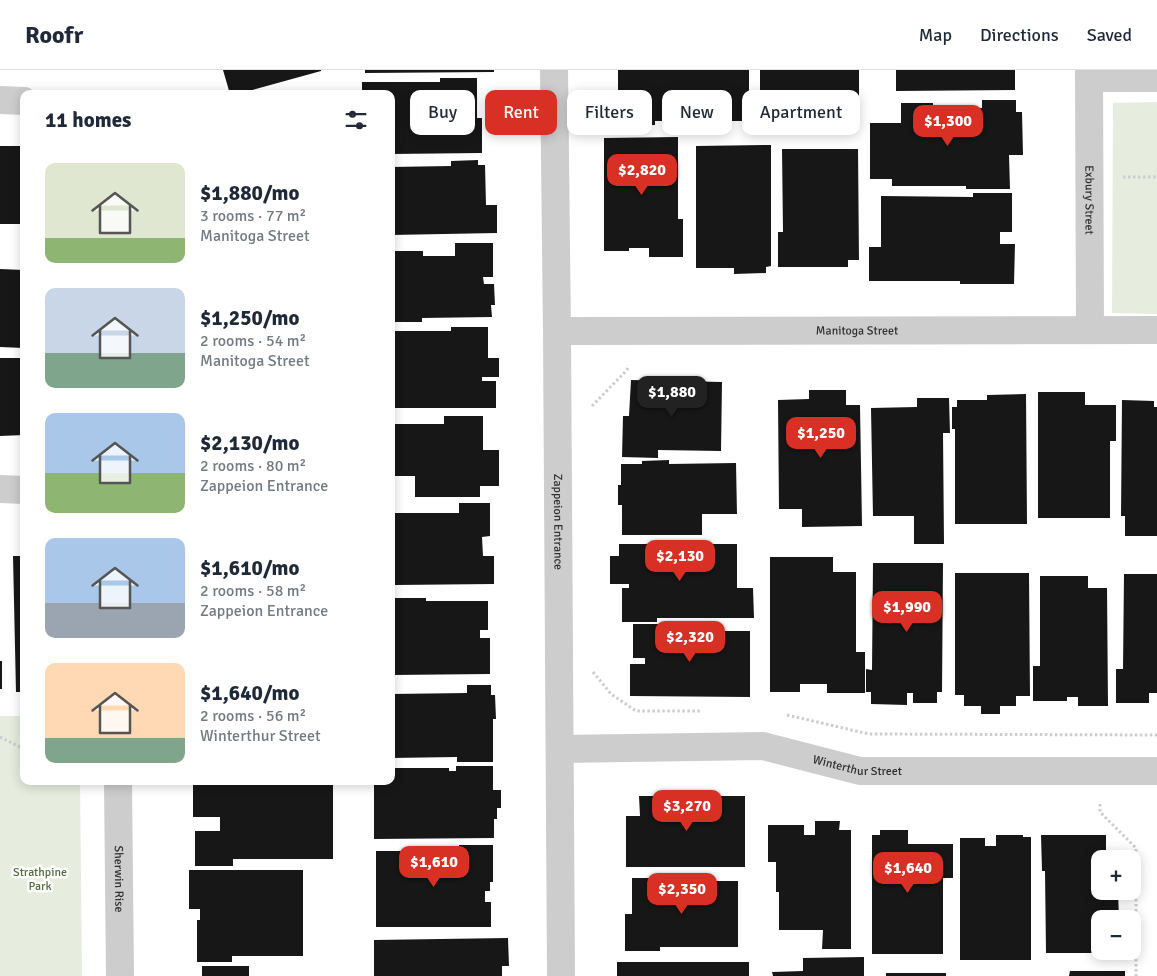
<!DOCTYPE html>
<meta charset="utf-8">
<style>
:root{--surface:#fff;--page:#f2f2f3;--text:#1f2937;--muted:#747a83;--line:#e0e1e3;--accent:#d93025}
body{margin:0;font-family:Signika,sans-serif;background:var(--page);color:var(--text);height:100vh;display:flex;flex-direction:column;font-size:19px;white-space:nowrap}
*{box-sizing:border-box;margin:0}
p{font-size:16px;color:var(--muted)}
.icon{flex:none;width:28px;height:28px;fill:none;stroke:currentColor;stroke-width:2;stroke-linecap:round;stroke-linejoin:round}
.map{position:relative;flex:1;overflow:hidden}
.sheet{position:absolute;left:20px;top:20px;width:375px;height:695px;display:flex;flex-direction:column;background:var(--surface);border-radius:10px;box-shadow:0 2px 12px #0003}
.sheet>*{flex:none}
.guide{position:absolute;left:410px;top:20px;width:475px;height:45px;display:flex;gap:10px}
.tools{position:absolute;left:1091px;top:780px;display:grid;gap:10px}
.tools a{display:grid;place-items:center;width:50px;height:50px;border-radius:10px;background:var(--surface);box-shadow:0 2px 12px #0003;font-size:25px}
.price{position:absolute;translate:-50% -42px;padding:0 11px;border-radius:10px;background:var(--accent);color:#fff;font-size:16px;line-height:32px;filter:drop-shadow(0 1px 2px #0008)}
.price::after{content:'';position:absolute;left:50%;top:30px;width:15px;height:11px;margin-left:-8px;background:inherit;clip-path:polygon(0 0,100% 0,50% 100%)}
.price.selected{background:#222;color:#fff}
ul{padding:0;list-style:none}
li{display:flex;align-items:center;gap:15px;height:125px;padding:0 25px}
li span{display:grid;place-items:center;flex:none;width:140px;height:100px;border-radius:10px;color:#555}
li>.icon{margin-inline-start:auto}
span .icon{width:60px;height:60px;fill:#fffc;stroke-width:1}
li b{font-size:21px}
h2{display:flex;justify-content:space-between;align-items:center;height:60px;padding:0 25px;font-size:21px}
.pill{padding:0 18px;border-radius:10px;background:var(--surface);box-shadow:0 2px 12px #0003;font-size:18px;line-height:45px}
.pill.selected{background:var(--accent);color:#fff}
header{display:flex;align-items:center;gap:30px;box-sizing:border-box;height:70px;padding:0 25px;background:var(--surface);border-bottom:1px solid var(--line)}
header strong{font-size:24px}
nav{display:flex;gap:28px;margin-inline-start:auto;font-size:18px}
.map>svg:first-child{display:block}
.green{fill:#e6edde}
.building{fill:#171717}
.lines{fill:none;stroke-linecap:round;stroke-linejoin:round}
.path{stroke:#cdcdcd;stroke-width:3;stroke-dasharray:2.5 2.5;stroke-linecap:butt}
.minor{stroke:#cdcdcd;stroke-width:28}
.labels{text-anchor:middle;stroke-width:5;stroke-linejoin:round;paint-order:stroke}
.street-label{font-size:12px;fill:#303030;stroke:#fff}
.park-label{font-size:12px;fill:#536c3d;stroke:#fff}
</style>
<header>
<strong>Roofr</strong>
<nav><a>Map</a><a>Directions</a><a>Saved</a></nav>
</header>
<div class="map">
<svg width="1157" height="906" viewBox="0 0 1157 906">
<rect width="100%" height="100%" fill="#fff"/>
<!-- green -->
<path class="green" d="M 1157,32 L 1157,244 L 1112,243 L 1113,33 Z
M 0,646 L 24,646 L 24,711 L 80,711 L 82,906 L 0,906 Z"/>
<!-- building -->
<path class="building" d="M 223,0 L 321,0 L 321,1 L 238,24 L 230,24 Z
M 365,0 L 494,0 L 494,2 L 365,3 Z
M 618,0 L 749,0 L 749,51 L 655,51 L 655,55 L 618,55 Z
M 760,0 L 859,0 L 859,26 L 856,26 L 858,51 L 760,49 Z
M 896,0 L 1015,0 L 1015,20 L 896,21 Z
M 440,8 L 477,8 L 477,48 L 482,48 L 482,83 L 391,84 L 391,24 L 362,24 L 362,12 L 440,12 Z
M 982,30 L 1016,30 L 1016,42 L 1022,42 L 1023,85 L 1009,85 L 1010,119 L 966,119 L 966,116 L 892,116 L 892,109 L 870,109 L 870,53 L 901,53 L 901,33 L 933,33 L 933,52 L 947,52 L 947,49 L 968,48 L 968,39 L 982,38 Z
M 678,67 L 678,149 L 683,149 L 683,187 L 649,187 L 649,178 L 629,178 L 629,181 L 604,181 L 604,68 Z
M 771,75 L 771,196 L 766,197 L 766,203 L 734,204 L 734,198 L 696,198 L 696,76 Z
M 0,76 L 24,76 L 24,164 L 22,164 L 22,154 L 0,154 Z
M 782,79 L 858,79 L 859,190 L 848,190 L 848,197 L 778,197 L 778,162 L 783,162 Z
M 478,90 L 478,95 L 485,95 L 486,135 L 497,135 L 497,163 L 391,165 L 391,97 L 451,96 L 451,91 Z
M 973,123 L 1012,123 L 1012,162 L 1000,162 L 1000,174 L 1015,174 L 1014,214 L 960,214 L 960,211 L 869,211 L 869,177 L 881,177 L 881,126 L 973,127 Z
M 455,173 L 493,173 L 493,207 L 483,207 L 484,214 L 494,214 L 495,235 L 491,235 L 492,247 L 422,248 L 422,252 L 391,252 L 391,181 L 423,181 L 423,186 L 455,186 Z
M 0,199 L 24,200 L 24,278 L 0,277 Z
M 451,257 L 488,257 L 488,288 L 499,288 L 499,307 L 482,307 L 482,311 L 496,311 L 496,338 L 391,338 L 391,261 L 451,261 Z
M 0,288 L 24,288 L 24,365 L 0,366 Z
M 631,310 L 722,312 L 721,381 L 658,380 L 658,388 L 622,387 L 623,346 L 629,346 Z
M 809,320 L 846,320 L 846,335 L 860,335 L 862,456 L 802,457 L 802,439 L 779,439 L 778,330 L 809,329 Z
M 1038,322 L 1085,322 L 1085,335 L 1116,335 L 1116,371 L 1110,371 L 1110,448 L 1038,448 Z
M 1026,324 L 1027,454 L 955,454 L 955,359 L 952,359 L 952,337 L 957,337 L 957,330 L 987,330 L 987,325 Z
M 917,328 L 949,328 L 950,363 L 943,363 L 944,474 L 914,474 L 914,446 L 873,446 L 871,338 L 917,337 Z
M 1122,330 L 1154,331 L 1154,337 L 1157,337 L 1157,466 L 1125,466 L 1125,446 L 1121,446 Z
M 444,346 L 483,346 L 483,380 L 499,380 L 499,416 L 480,416 L 480,427 L 415,427 L 415,406 L 395,406 L 395,354 L 444,354 Z
M 669,390 L 669,394 L 736,393 L 737,444 L 702,444 L 702,465 L 622,465 L 622,435 L 618,435 L 618,415 L 621,415 L 621,394 L 642,394 L 642,391 Z
M 459,433 L 490,433 L 490,466 L 482,467 L 483,486 L 494,486 L 494,514 L 395,515 L 394,470 L 391,470 L 391,443 L 459,443 Z
M 619,474 L 737,474 L 737,518 L 753,518 L 754,548 L 657,548 L 657,552 L 622,552 L 622,518 L 629,518 L 629,514 L 610,514 L 610,486 L 619,486 Z
M 13,486 L 24,486 L 24,622 L 16,622 Z
M 770,487 L 833,487 L 833,502 L 856,502 L 856,582 L 865,582 L 865,623 L 827,623 L 827,614 L 800,614 L 800,622 L 770,622 Z
M 873,493 L 943,493 L 942,622 L 937,622 L 937,633 L 913,633 L 913,623 L 907,623 L 907,635 L 871,634 L 871,622 L 866,622 L 866,599 L 872,600 Z
M 955,503 L 1029,503 L 1030,626 L 1016,626 L 1016,636 L 1000,636 L 1000,644 L 981,644 L 981,636 L 964,636 L 964,625 L 955,625 Z
M 1124,504 L 1157,504 L 1157,623 L 1149,623 L 1149,633 L 1116,633 L 1116,599 L 1123,599 Z
M 1040,506 L 1088,506 L 1088,518 L 1107,518 L 1108,636 L 1078,636 L 1078,627 L 1067,627 L 1067,631 L 1033,631 L 1033,596 L 1040,596 Z
M 391,528 L 426,528 L 426,531 L 488,531 L 488,560 L 480,560 L 480,568 L 490,568 L 490,604 L 391,605 Z
M 633,554 L 668,554 L 668,561 L 750,561 L 750,627 L 630,626 L 630,594 L 645,594 L 645,588 L 633,588 Z
M 0,591 L 2,591 L 2,619 L 0,619 Z
M 467,615 L 491,615 L 491,625 L 495,625 L 496,649 L 493,649 L 493,692 L 457,692 L 457,687 L 391,688 L 391,624 L 467,623 Z
M 456,696 L 493,696 L 493,720 L 501,720 L 501,738 L 497,738 L 497,749 L 494,749 L 494,768 L 374,769 L 374,711 L 391,711 L 391,698 L 449,698 L 449,701 L 456,701 Z
M 333,711 L 333,789 L 233,789 L 233,796 L 195,796 L 195,761 L 220,761 L 220,747 L 193,747 L 193,712 Z
M 639,726 L 745,726 L 745,797 L 626,797 L 626,746 L 640,746 Z
M 815,751 L 840,751 L 839,760 L 851,760 L 851,879 L 822,879 L 823,860 L 779,860 L 779,822 L 776,822 L 776,792 L 768,792 L 768,755 L 804,755 L 804,765 L 815,765 Z
M 880,760 L 908,760 L 908,774 L 953,774 L 953,808 L 943,808 L 943,884 L 872,884 L 872,765 L 880,765 Z
M 996,765 L 1023,765 L 1023,767 L 1031,767 L 1031,890 L 960,890 L 960,768 L 985,768 L 985,776 L 996,776 Z
M 1041,765 L 1106,765 L 1106,783 L 1118,782 L 1118,789 L 1100,789 L 1100,821 L 1118,821 L 1119,849 L 1100,849 L 1100,883 L 1046,883 L 1045,801 L 1042,801 Z
M 459,775 L 493,775 L 493,812 L 490,812 L 490,821 L 485,821 L 485,832 L 491,832 L 491,857 L 376,857 L 376,781 L 459,781 Z
M 189,800 L 303,800 L 303,886 L 232,886 L 232,892 L 197,892 L 197,850 L 200,850 L 200,839 L 189,839 Z
M 632,808 L 675,808 L 675,811 L 738,811 L 738,877 L 660,877 L 660,881 L 625,881 L 625,844 L 632,844 Z
M 508,868 L 509,896 L 502,896 L 502,906 L 374,906 L 374,870 Z
M 864,887 L 864,906 L 773,906 L 772,902 L 803,901 L 803,888 Z
M 617,892 L 749,892 L 749,906 L 617,906 Z
M 202,896 L 249,896 L 249,906 L 202,906 Z
M 1070,901 L 1125,901 L 1125,906 L 1069,906 Z
M 886,903 L 946,903 L 946,906 L 886,906 Z"/>
<g class="lines">
<!-- path -->
<path class="path" d="M 1123,107 L 1157,107
M 592,336 L 627,300 L 628,295
M 593,602 L 611,624 L 636,641 L 701,641
M 787,645 L 869,664 L 1157,665
M 0,667 L 24,679
M 1100,734 L 1100,742 L 1136,778 L 1136,906"/>
<!-- minor -->
<g class="minor">
<path id="s1" d="M 554,0 L 557,261 L 561,906"/>
<path id="s2" d="M 1089,0 L 1090,260"/>
<path d="M 1089,8 L 1157,8"/>
<path d="M 0,30 L 24,31"/>
<path id="s3" d="M 557,261 L 1157,260"/>
<path d="M 0,419 L 24,420"/>
<path id="s4" d="M 560,679 L 763,676 L 860,701 L 1157,701"/>
<path id="s5" d="M 118,711 L 120,906"/>
</g>
</g>
<g class="labels">
<!-- street labels -->
<g class="street-label">
<text dy="4" stroke="none"><textPath href="#s2" startOffset="130">Exbury Street</textPath></text>
<text dy="4" stroke="none"><textPath href="#s3" startOffset="300">Manitoga Street</textPath></text>
<text dy="4" stroke="none"><textPath href="#s1" startOffset="452">Zappeion Entrance</textPath></text>
<text dy="4" stroke="none"><textPath href="#s4" startOffset="300">Winterthur Street</textPath></text>
<text dy="4" stroke="none"><textPath href="#s5" startOffset="98">Sherwin Rise</textPath></text>
</g>
<!-- park labels -->
<g class="park-label">
<text x="40" y="806">Strathpine<tspan x="40" dy="14">Park</tspan></text>
</g>
</g>
</svg>
<div class="tools">
<a>+</a>
<a>−</a>
</div>
<b class="price" style="left:948px;top:77px">$1,300</b>
<b class="price" style="left:642px;top:126px">$2,820</b>
<b class="price selected" style="left:672px;top:348px">$1,880</b>
<b class="price" style="left:821px;top:389px">$1,250</b>
<b class="price" style="left:680px;top:512px">$2,130</b>
<b class="price" style="left:907px;top:563px">$1,990</b>
<b class="price" style="left:690px;top:593px">$2,320</b>
<b class="price" style="left:687px;top:762px">$3,270</b>
<b class="price" style="left:434px;top:818px">$1,610</b>
<b class="price" style="left:908px;top:824px">$1,640</b>
<b class="price" style="left:682px;top:845px">$2,350</b>
<div class="guide">
<a class="pill">Buy</a>
<a class="pill selected">Rent</a>
<a class="pill">Filters</a>
<a class="pill">New</a>
<a class="pill">Apartment</a>
</div>
<section class="sheet">
<h2>11 homes<svg class="icon" aria-label="filters" viewBox="0 0 24 24"><path d="M4 7h16M4 17h16"/><circle cx="9" cy="7" r="2"/><circle cx="15" cy="17" r="2"/></svg></h2>
<ul>
<li><span style="background:linear-gradient(#dfe7d0 75%,#8fb573 0)"><svg class="icon" aria-label="home" viewBox="0 0 24 24"><path d="M3 11l9-7 9 7M6 9v11h12V9"/></svg></span><div><b>$1,880/mo</b><p>3 rooms · 77 m²</p><p>Manitoga Street</p></div></li>
<li><span style="background:linear-gradient(#c9d6e8 65%,#7fa58c 0)"><svg class="icon" aria-label="home" viewBox="0 0 24 24"><path d="M3 11l9-7 9 7M6 9v11h12V9"/></svg></span><div><b>$1,250/mo</b><p>2 rooms · 54 m²</p><p>Manitoga Street</p></div></li>
<li><span style="background:linear-gradient(#a9c7e8 60%,#8fb573 0)"><svg class="icon" aria-label="home" viewBox="0 0 24 24"><path d="M3 11l9-7 9 7M6 9v11h12V9"/></svg></span><div><b>$2,130/mo</b><p>2 rooms · 80 m²</p><p>Zappeion Entrance</p></div></li>
<li><span style="background:linear-gradient(#a9c7e8 65%,#9aa5b1 0)"><svg class="icon" aria-label="home" viewBox="0 0 24 24"><path d="M3 11l9-7 9 7M6 9v11h12V9"/></svg></span><div><b>$1,610/mo</b><p>2 rooms · 58 m²</p><p>Zappeion Entrance</p></div></li>
<li><span style="background:linear-gradient(#ffd9b3 75%,#7fa58c 0)"><svg class="icon" aria-label="home" viewBox="0 0 24 24"><path d="M3 11l9-7 9 7M6 9v11h12V9"/></svg></span><div><b>$1,640/mo</b><p>2 rooms · 56 m²</p><p>Winterthur Street</p></div></li>
</ul>
</section>
</div>
